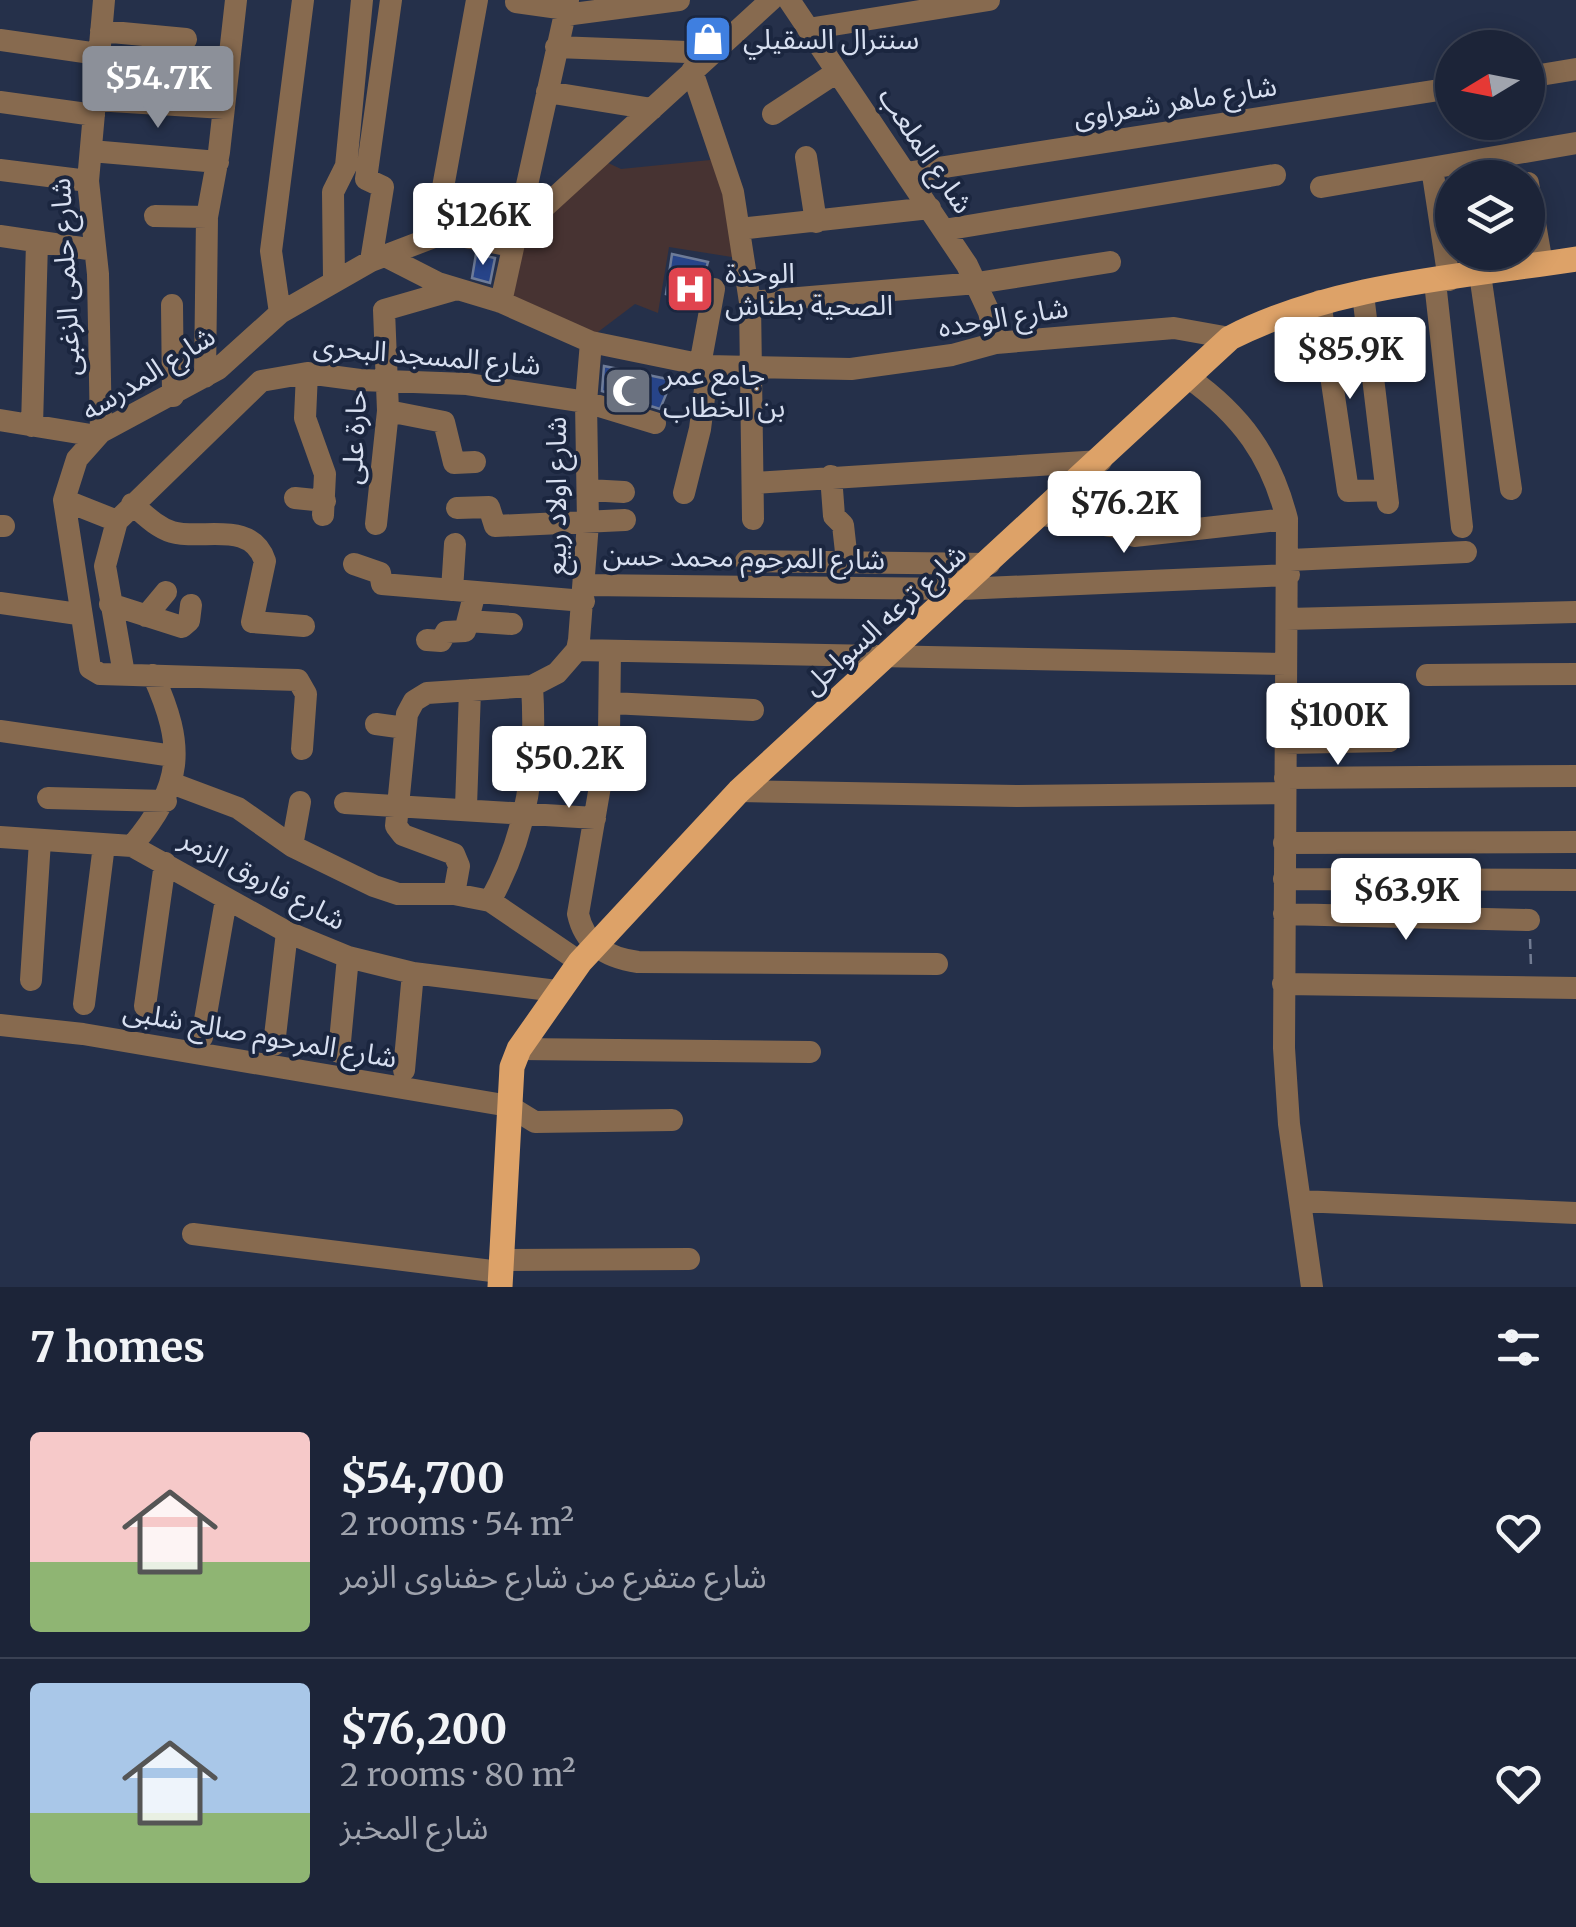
<!DOCTYPE html>
<meta charset="utf-8">
<style>
:root{--surface:#1c2438;--page:#293043;--text:#f1f3f6;--muted:#a0a4ae;--line:#3a4153;--accent:#8c9099}
body{margin:0;font-family:Merriweather,"Noto Sans Arabic",serif;background:var(--page);color:var(--text);height:100vh;display:flex;flex-direction:column;font-size:38px;white-space:nowrap}
*{box-sizing:border-box;margin:0}
p{font-size:32px;color:var(--muted)}
.icon{flex:none;width:55px;height:55px;fill:none;stroke:currentColor;stroke-width:2;stroke-linecap:round;stroke-linejoin:round}
.map{position:relative;height:1287px;overflow:hidden}
.drawer{display:flex;flex-direction:column;background:var(--surface);flex:1}
.drawer>*{flex:none}
.needle{width:65px;rotate:260deg}
.fabs{position:absolute;left:1435px;top:30px;display:grid;gap:20px}
.fabs a{display:grid;place-items:center;width:110px;height:110px;border-radius:50%;background:var(--surface);box-shadow:0 5px 25px #0003,0 0 0 2px var(--line);font-size:50px}
.price{position:absolute;translate:-50% -85px;padding:0 22px;border-radius:10px;background:#fff;color:#222;font-size:32px;line-height:65px;filter:drop-shadow(0 2px 5px #0008)}
.price::after{content:'';position:absolute;left:50%;top:60px;width:30px;height:22px;margin-left:-15px;background:inherit;clip-path:polygon(0 0,100% 0,50% 100%)}
.price.current{background:var(--accent);color:#fff}
ul{padding:0;list-style:none}
li{display:flex;align-items:center;gap:30px;height:250px;padding:0 30px}
li+li{border-top:2px solid var(--line)}
li span{display:grid;place-items:center;flex:none;width:280px;height:200px;border-radius:10px;color:#555}
li>.icon{margin-inline-start:auto}
span .icon{width:120px;height:120px;fill:#fffc;stroke-width:1}
li b{font-size:42px}
h2{display:flex;justify-content:space-between;align-items:center;height:120px;padding:0 30px;font-size:42px}
.map>svg:first-child{display:block}
.education{fill:#473332}
.building{fill:#274489;stroke:#6d7b98;stroke-width:2.5}
.lines{fill:none;stroke-linecap:round;stroke-linejoin:round}
.path{stroke:#737d93;stroke-width:2.5;stroke-dasharray:10 5;stroke-linecap:butt}
.minor{stroke:#876a4f;stroke-width:22}
.major{stroke:#dda268;stroke-width:25}
.labels{text-anchor:middle;stroke-width:8;stroke-linejoin:round;paint-order:stroke}
.poi-label{font-size:28px;fill:#d7dff0;stroke:#1b263f;text-anchor:start}
.street-label{font-size:28px;fill:#d7dff0;stroke:#1b263f}
</style>
<div class="map">
<svg width="1576" height="1287" viewBox="0 0 1576 1287">
<rect width="100%" height="100%" fill="#25304a"/>
<!-- education -->
<path class="education" d="M 720,159 L 738,258 L 669,247 L 658,313 L 635,304 L 590,338 L 509,298 L 519,238 L 604,161 L 621,169 Z"/>
<!-- building -->
<path class="building" d="M 476,254 L 495,258 L 490,283 L 472,278 Z
M 672,254 L 708,262 L 696,303 L 666,294 Z
M 604,366 L 672,380 L 660,409 L 602,391 Z"/>
<g class="lines">
<!-- path -->
<path class="path" d="M 1530,939 L 1531,966"/>
<!-- minor -->
<path class="minor" d="M 789,0 L 967,265 L 989,312 L 996,343
M 516,2 L 566,9
M 565,15 L 679,0
M 808,29 L 989,0
M 101,31 L 186,39
M 0,40 L 98,54
M 556,47 L 713,53
M 692,71 L 733,192 L 750,302 L 753,519
M 1528,77 L 1576,69
M 547,92 L 652,109
M 95,100 L 224,108
M 0,102 L 94,115
M 773,114 L 837,72
M 91,151 L 218,162
M 806,157 L 816,222
M 1432,168 L 1449,280
M 0,170 L 88,181
M 906,173 L 1452,88
M 1528,183 L 1542,264
M 1321,187 L 1576,143
M 155,216 L 207,217
M 739,229 L 930,208
M 944,230 L 1275,175
M 516,233 L 771,0
M 0,236 L 95,250
M 434,237 L 477,0
M 385,256 L 438,283 L 501,302 L 591,342 L 708,366 L 851,369 L 952,355 L 996,343 L 1174,328 L 1230,338
M 371,261 L 383,187 L 366,179 L 391,0
M 1480,274 L 1511,489
M 334,279 L 333,192 L 346,166 L 362,0
M 1435,282 L 1462,527
M 1363,294 L 1388,503
M 1320,301 L 1348,491 L 1386,490
M 501,302 L 568,0
M 750,302 L 977,283 L 1110,262
M 172,305 L 173,396
M 280,313 L 271,251 L 303,0
M 700,365 L 714,289
M 307,373 L 305,418 L 325,474 L 323,515
M 205,377 L 207,217 L 219,152 L 236,0
M 1189,378 C 1241,415 1271,456 1287,519 L 1284,1048 L 1289,1124 L 1312,1287
M 388,411 L 444,422 L 454,463 L 475,462
M 0,420 L 97,436
M 32,426 L 37,242
M 101,432 L 98,274 L 88,181 L 104,0
M 831,476 L 834,516 L 843,525 L 847,561
M 753,483 L 1101,461
M 588,490 L 624,492
M 684,493 L 700,429 L 708,366
M 295,498 L 325,501
M 64,500 L 117,521
M 132,504 C 144,514 156,527 172,532 C 202,541 251,519 265,561 L 252,622 L 304,626
M 457,508 L 489,507 L 495,526 L 625,520
M 1042,515 L 1116,527 L 1134,536 L 1287,519
M 376,524 L 388,411 L 384,310 L 457,289
M 0,526 L 4,526
M 1290,560 L 1466,552
M 746,561 L 989,564
M 354,564 L 380,573 L 382,584 L 584,601
M 586,585 L 961,589 L 1289,575
M 452,590 L 455,544
M 0,603 L 78,614
M 110,604 L 182,627 L 189,621 L 191,605
M 146,616 L 166,592
M 1287,619 L 1576,612
M 468,621 L 512,624
M 427,640 L 441,641 L 446,632 L 465,631 L 475,592
M 577,650 L 1286,664
M 610,651 L 609,734 L 578,914 C 585,946 608,958 638,962 L 937,964
M 124,674 L 105,566 L 117,521 L 261,381 L 307,373 L 360,380 L 467,384 L 586,402 L 655,423
M 1427,675 L 1576,674
M 611,703 L 753,710
M 376,724 L 405,728
M 0,731 L 173,756
M 1285,743 L 1389,741
M 302,749 L 306,694 L 298,680 L 100,674 L 90,668 L 64,500 L 77,459 L 101,432 L 218,369 L 280,313 L 371,261 L 434,237 L 455,235 L 512,246
M 1285,778 L 1576,776
M 174,784 L 238,808 L 292,846 L 374,886 L 398,894 L 454,894 L 490,901 L 580,962
M 739,791 L 1017,796 L 1285,793
M 48,798 L 166,801
M 345,803 L 595,818
M 466,807 L 470,690
M 0,837 L 132,846 L 287,932 L 348,957 L 413,973 L 557,991
M 1284,843 L 1576,842
M 132,846 C 183,785 186,748 153,675
M 292,846 L 300,802
M 1284,879 L 1576,880
M 454,894 L 459,866 L 454,854 L 403,835 L 396,826 L 407,714 L 414,701 L 427,693 L 532,686 L 557,673 L 577,650 L 579,640 L 588,523 L 586,402 L 591,342
M 490,901 C 528,833 537,763 532,686
M 1284,914 L 1529,920
M 31,980 L 40,841
M 1283,984 L 1576,988
M 84,1004 L 104,845
M 145,1006 L 165,863
M 0,1025 L 83,1034 L 509,1106 L 535,1122 L 672,1120
M 202,1037 L 226,900
M 274,1045 L 287,932
M 519,1049 L 810,1052
M 339,1052 L 348,957
M 404,1070 L 413,973
M 1300,1201 L 1576,1213
M 193,1234 L 500,1272
M 500,1260 L 689,1259"/>
<!-- major -->
<path class="major" d="M 500,1287 L 512,1067 L 519,1049 L 580,962 L 739,791 L 1230,338 C 1335,284 1460,277 1576,259"/>
</g>
<!-- icons -->
<defs>
<g id="shop-square" transform="scale(2.5)"><rect x="-9" y="-9" width="18" height="18" rx="4" fill="#3f7fe0" stroke="#1b263f"/><path d="M-5-2.5h2.3a2.7 3.5 0 0 1 5.4 0H5L5.5 6h-11ZM-1.5-2.5h3a1.5 2.3 0 0 0-3 0Z" fill="#fff"/></g>
<g id="hospital-square" transform="scale(2.5)"><rect x="-9" y="-9" width="18" height="18" rx="4" fill="#e0444e" stroke="#1b263f"/><path d="M-5-5h3v3.5h4V-5h3V5h-3V1.5h-4V5h-3Z" fill="#fff"/></g>
<g id="mosque-square" transform="scale(2.5)"><rect x="-9" y="-9" width="18" height="18" rx="4" fill="#6b7280" stroke="#1b263f"/><path d="M3.5-4.9A6 6 0 1 0 3.5 4.9A5 5 0 1 1 3.5-4.9Z" fill="#fff"/></g>
</defs>
<g fill-rule="evenodd">
<use href="#shop-square" x="708" y="39"/>
<use href="#hospital-square" x="690" y="289"/>
<use href="#mosque-square" x="628" y="391"/>
</g>
<g class="labels">
<!-- poi labels -->
<g class="poi-label">
<text x="743" y="49">سنترال السقيلي</text>
<text x="725" y="283">الوحدة<tspan x="725" dy="32">الصحية بطناش</tspan></text>
<text x="663" y="385">جامع عمر<tspan x="663" dy="32">بن الخطاب</tspan></text>
</g>
<!-- street labels -->
<g class="street-label">
<text transform="translate(1175 101) rotate(-9)" y="10">شارع ماهر شعراوى</text>
<text transform="translate(926 150) rotate(56)" y="10">شارع الملعب</text>
<text transform="translate(65 277) rotate(-93)" y="10">شارع حلمى الزغبى</text>
<text transform="translate(1003 317) rotate(-9)" y="10">شارع الوحده</text>
<text transform="translate(427 355) rotate(5)" y="10">شارع المسجد البحرى</text>
<text transform="translate(148 373) rotate(-32)" y="10">شارع المدرسه</text>
<text transform="translate(354 437) rotate(-87)" y="10">حارة على</text>
<text transform="translate(556 496) rotate(-90)" y="10">شارع اولاد ربيع</text>
<text transform="translate(744 557) rotate(1)" y="10">شارع المرحوم محمد حسن</text>
<text transform="translate(884 619) rotate(-42)" y="10">شارع ترعه السواحل</text>
<text transform="translate(263 879) rotate(28)" y="10">شارع فاروق الزمر</text>
<text transform="translate(260 1034) rotate(10)" y="10">شارع المرحوم صالح شلبى</text>
</g>
</g>
</svg>
<div class="fabs">
<a><svg class="needle" viewBox="-14 -14 28 28"><path d="M0-13l5 13h-10z" fill="#e53935"/><path d="M0 13l5-13h-10z" fill="#a0a4ae"/></svg></a>
<a><svg class="icon" aria-label="layers" viewBox="0 0 24 24"><path d="M12 4l9 5-9 5-9-5zM3 14l9 5 9-5"/></svg></a>
</div>
<b class="price current" style="left:158px;top:131px">$54.7K</b>
<b class="price" style="left:483px;top:268px">$126K</b>
<b class="price" style="left:1350px;top:402px">$85.9K</b>
<b class="price" style="left:1124px;top:556px">$76.2K</b>
<b class="price" style="left:1338px;top:768px">$100K</b>
<b class="price" style="left:569px;top:811px">$50.2K</b>
<b class="price" style="left:1406px;top:943px">$63.9K</b>
</div>
<section class="drawer">
<h2>7 homes<svg class="icon" aria-label="filters" viewBox="0 0 24 24"><path d="M4 7h16M4 17h16"/><circle cx="9" cy="7" r="2"/><circle cx="15" cy="17" r="2"/></svg></h2>
<ul>
<li><span style="background:linear-gradient(#f6c9c9 65%,#8fb573 0)"><svg class="icon" aria-label="home" viewBox="0 0 24 24"><path d="M3 11l9-7 9 7M6 9v11h12V9"/></svg></span><div><b>$54,700</b><p>2 rooms · 54 m²</p><p>شارع متفرع من شارع حفناوى الزمر</p></div><svg class="icon" aria-label="heart" viewBox="0 0 24 24"><path d="M12 20l-8-8c-3-5 5-10 8-4 3-6 11-1 8 4z"/></svg></li>
<li><span style="background:linear-gradient(#a9c7e8 65%,#8fb573 0)"><svg class="icon" aria-label="home" viewBox="0 0 24 24"><path d="M3 11l9-7 9 7M6 9v11h12V9"/></svg></span><div><b>$76,200</b><p>2 rooms · 80 m²</p><p>شارع المخبز</p></div><svg class="icon" aria-label="heart" viewBox="0 0 24 24"><path d="M12 20l-8-8c-3-5 5-10 8-4 3-6 11-1 8 4z"/></svg></li>
</ul>
</section>
